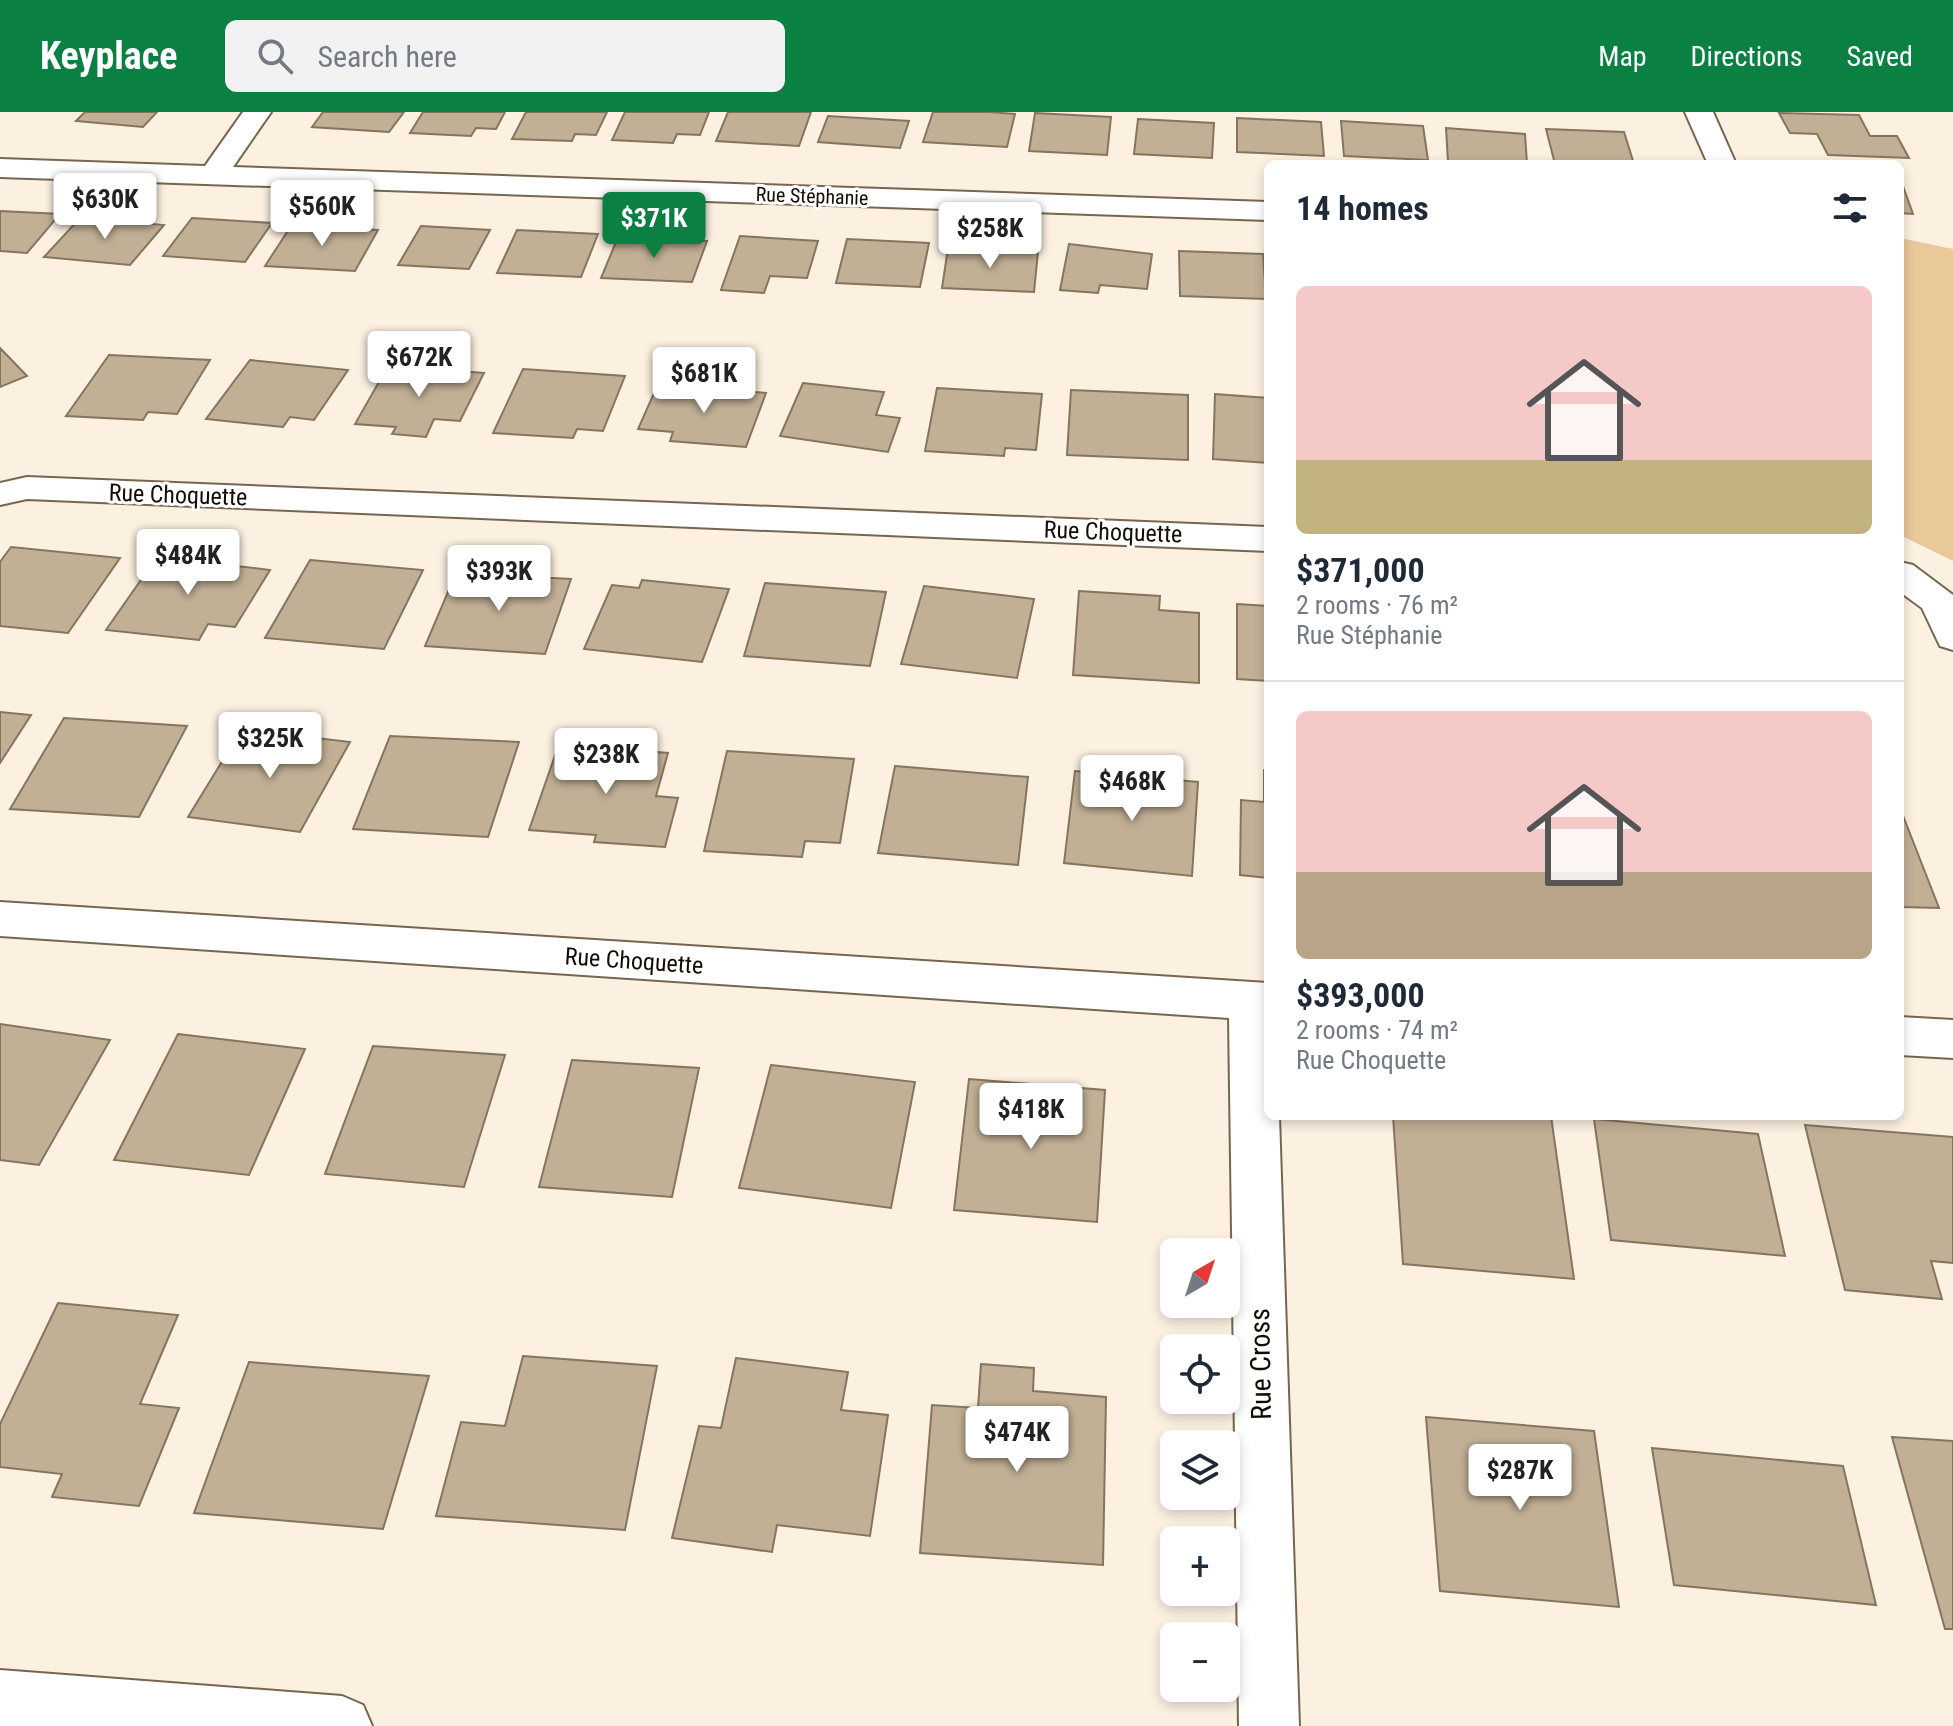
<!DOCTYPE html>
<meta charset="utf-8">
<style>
:root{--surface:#fff;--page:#f2f2f3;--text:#1f2937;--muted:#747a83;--line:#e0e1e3;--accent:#0b8043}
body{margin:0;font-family:"Roboto Condensed",sans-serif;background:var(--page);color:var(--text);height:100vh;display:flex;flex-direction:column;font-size:30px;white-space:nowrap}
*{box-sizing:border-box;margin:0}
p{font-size:26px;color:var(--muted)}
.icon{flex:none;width:44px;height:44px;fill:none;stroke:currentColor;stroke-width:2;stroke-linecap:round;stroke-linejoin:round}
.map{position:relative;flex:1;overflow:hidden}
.side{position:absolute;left:1264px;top:48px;width:640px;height:960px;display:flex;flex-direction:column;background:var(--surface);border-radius:12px;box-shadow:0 4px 12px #0003}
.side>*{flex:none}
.needle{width:52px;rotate:39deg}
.tools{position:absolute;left:1160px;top:1126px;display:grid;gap:16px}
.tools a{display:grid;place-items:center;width:80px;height:80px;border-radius:12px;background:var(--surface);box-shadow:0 4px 12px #0003;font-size:40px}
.price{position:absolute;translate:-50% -68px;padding:0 18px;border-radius:8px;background:#fff;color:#222;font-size:26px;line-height:52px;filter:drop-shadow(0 2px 4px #0008)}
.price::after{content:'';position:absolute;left:50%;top:48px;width:24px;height:18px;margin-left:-12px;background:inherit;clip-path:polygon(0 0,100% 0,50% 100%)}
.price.active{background:var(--accent);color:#fff}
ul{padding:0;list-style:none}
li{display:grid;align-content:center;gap:16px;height:424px;padding:0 32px}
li+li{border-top:2px solid var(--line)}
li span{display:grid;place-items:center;height:248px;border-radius:12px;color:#555}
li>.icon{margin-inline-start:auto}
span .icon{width:144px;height:144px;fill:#fffc;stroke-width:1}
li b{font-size:34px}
h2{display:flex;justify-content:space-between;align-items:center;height:96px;padding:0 32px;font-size:34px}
header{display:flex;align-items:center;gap:48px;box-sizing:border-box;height:112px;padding:0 40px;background:var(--accent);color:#fff}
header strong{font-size:38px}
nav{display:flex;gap:44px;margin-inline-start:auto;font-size:28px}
.search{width:560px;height:72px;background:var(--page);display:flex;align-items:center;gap:20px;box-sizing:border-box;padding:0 28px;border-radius:12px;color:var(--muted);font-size:30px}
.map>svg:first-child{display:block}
.green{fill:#e9c89a}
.building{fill:#c2b096;stroke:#86755d;stroke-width:2}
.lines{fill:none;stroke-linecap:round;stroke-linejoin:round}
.minor-casing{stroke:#77664f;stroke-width:4}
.minor{fill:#fff;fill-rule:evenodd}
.labels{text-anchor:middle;stroke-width:6;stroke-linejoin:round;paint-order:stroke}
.far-street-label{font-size:20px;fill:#120c04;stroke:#fff}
.street-label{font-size:24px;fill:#120c04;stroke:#fff}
.near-street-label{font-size:28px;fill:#120c04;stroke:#fff}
</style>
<header>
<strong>Keyplace</strong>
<div class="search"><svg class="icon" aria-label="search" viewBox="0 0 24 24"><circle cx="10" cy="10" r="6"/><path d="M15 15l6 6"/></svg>Search here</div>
<nav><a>Map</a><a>Directions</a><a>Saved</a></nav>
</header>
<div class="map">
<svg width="1953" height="1614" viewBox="0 0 1953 1614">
<rect width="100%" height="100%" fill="#fcf0e1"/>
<!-- green -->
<path class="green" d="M 1900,126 L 1953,137 L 1953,449 L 1900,423 Z"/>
<!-- building -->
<path class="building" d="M 85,0 L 157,0 L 143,15 L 76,9 Z
M 323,0 L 404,0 L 389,20 L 312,15 Z
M 423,0 L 505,0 L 496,17 L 476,16 L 471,24 L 410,21 Z
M 526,0 L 607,0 L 596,23 L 575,22 L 572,29 L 512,27 Z
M 625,0 L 709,0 L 700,23 L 677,22 L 673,31 L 612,28 Z
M 728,0 L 811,0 L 799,34 L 716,29 Z
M 933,0 L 989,0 L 1015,2 L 1007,35 L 923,30 Z
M 1035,1 L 1111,5 L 1107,43 L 1029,39 Z
M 1779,1 L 1859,3 L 1870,24 L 1897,24 L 1909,46 L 1828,43 L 1817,22 L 1790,21 Z
M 828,4 L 909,9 L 900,36 L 818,30 Z
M 1237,6 L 1321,10 L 1324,44 L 1237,40 Z
M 1138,7 L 1214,11 L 1212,46 L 1134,42 Z
M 1341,9 L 1423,14 L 1428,48 L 1344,44 Z
M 1446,16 L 1525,22 L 1527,52 L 1448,50 Z
M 1546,17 L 1624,20 L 1634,52 L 1555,52 Z
M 1900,66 L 1913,102 L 1900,101 Z
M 0,99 L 60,102 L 27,141 L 0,139 Z
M 80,106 L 164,113 L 130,153 L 44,145 Z
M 192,106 L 272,111 L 245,150 L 163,144 Z
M 291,114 L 378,118 L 355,159 L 265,154 Z
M 421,114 L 490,118 L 469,157 L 398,153 Z
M 517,118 L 598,122 L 581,165 L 497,161 Z
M 740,124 L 818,129 L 807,166 L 770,164 L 764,181 L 721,178 Z
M 618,125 L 707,129 L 692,170 L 601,166 Z
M 847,127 L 929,131 L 920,175 L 836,171 Z
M 1069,132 L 1152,142 L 1147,177 L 1100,173 L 1098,181 L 1060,178 Z
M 948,136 L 1038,140 L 1034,180 L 942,176 Z
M 1179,139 L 1263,142 L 1266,187 L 1180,184 Z
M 0,236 L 27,264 L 0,275 Z
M 109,243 L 210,248 L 177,302 L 148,300 L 143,308 L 66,304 Z
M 250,248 L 348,258 L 314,308 L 290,305 L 283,315 L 206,307 Z
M 388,254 L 484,261 L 460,309 L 434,307 L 426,325 L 392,322 L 396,315 L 355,312 Z
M 523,257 L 625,264 L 603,319 L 577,317 L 573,326 L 493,321 Z
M 803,271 L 884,280 L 876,303 L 900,306 L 888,340 L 780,324 Z
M 658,272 L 766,281 L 746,335 L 670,329 L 673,320 L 638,317 Z
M 937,276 L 1042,282 L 1036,338 L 1005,336 L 1004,344 L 925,339 Z
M 1071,278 L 1188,283 L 1188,348 L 1067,343 Z
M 1215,282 L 1268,286 L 1268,351 L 1213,347 Z
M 11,435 L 120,446 L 68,521 L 0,514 L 0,450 Z
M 159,442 L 238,451 L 236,454 L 270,458 L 235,515 L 208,512 L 199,528 L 106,518 Z
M 310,448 L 423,458 L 384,537 L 265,526 Z
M 456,461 L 571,467 L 545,542 L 425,534 Z
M 642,468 L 729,477 L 702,550 L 584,537 L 612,473 L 639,476 Z
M 765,471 L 886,480 L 870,554 L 744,544 Z
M 924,474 L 1034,487 L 1017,566 L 901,552 Z
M 1079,479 L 1160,484 L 1159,498 L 1199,501 L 1199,571 L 1073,563 Z
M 1237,492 L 1268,494 L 1268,569 L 1237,567 Z
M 0,600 L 31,603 L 0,651 Z
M 64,606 L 187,614 L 139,705 L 10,697 Z
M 242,617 L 350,630 L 300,720 L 188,705 Z
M 390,624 L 519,630 L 488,725 L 353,717 Z
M 559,632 L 668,641 L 656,684 L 678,686 L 665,735 L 594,730 L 596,723 L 529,718 Z
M 727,639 L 854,647 L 840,731 L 805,729 L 802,745 L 704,739 Z
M 895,654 L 1028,665 L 1018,753 L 878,741 Z
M 1264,658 L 1268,658 L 1268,766 L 1240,763 L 1241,688 L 1264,690 Z
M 1075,659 L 1198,670 L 1192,764 L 1064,751 Z
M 1900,696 L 1939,796 L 1900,795 Z
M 0,912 L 110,928 L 39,1053 L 0,1048 Z
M 178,922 L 305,937 L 249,1063 L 114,1048 Z
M 373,934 L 505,943 L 464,1075 L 325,1062 Z
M 572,948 L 699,956 L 672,1085 L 539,1075 Z
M 771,953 L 915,970 L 891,1096 L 739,1076 Z
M 969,967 L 1105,978 L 1097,1110 L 954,1098 Z
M 1393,1004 L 1551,1004 L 1574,1167 L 1403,1152 Z
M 1594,1007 L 1758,1022 L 1785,1144 L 1611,1128 Z
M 1805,1013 L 1953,1025 L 1953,1151 L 1931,1149 L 1942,1187 L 1845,1178 Z
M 58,1191 L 178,1203 L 140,1292 L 179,1296 L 139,1394 L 52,1385 L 62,1362 L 0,1355 L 0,1312 Z
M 523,1244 L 657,1254 L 625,1418 L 436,1404 L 461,1310 L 505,1314 Z
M 736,1246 L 848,1260 L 841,1298 L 888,1303 L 870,1424 L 777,1413 L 772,1440 L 672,1426 L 699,1314 L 721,1316 Z
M 249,1250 L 429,1264 L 383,1417 L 194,1401 Z
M 981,1252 L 1034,1256 L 1033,1279 L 1106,1285 L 1103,1453 L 920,1441 L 932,1293 L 978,1296 Z
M 1426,1305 L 1594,1319 L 1619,1495 L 1440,1479 Z
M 1892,1325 L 1953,1329 L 1953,1517 L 1945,1517 Z
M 1652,1336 L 1843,1354 L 1876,1493 L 1674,1473 Z"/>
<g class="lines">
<!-- minor casing -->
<g class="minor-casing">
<path id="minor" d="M 243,0 L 271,0 L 233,55 L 1268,90 L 1268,108 L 0,65 L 0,47 L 205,54 Z
M 1685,0 L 1713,0 L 1736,52 L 1708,52 Z
M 27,365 L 1268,415 L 1268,439 L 27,387 L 0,393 L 0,371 Z
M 1900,450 L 1913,453 L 1953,483 L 1953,538 L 1940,534 L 1922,496 L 1900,480 Z
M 0,790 L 1268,871 L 1268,1004 L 1279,1004 L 1299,1614 L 1239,1614 L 1229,906 L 0,824 Z
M 1900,905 L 1953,908 L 1953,946 L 1900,943 Z
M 0,1558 L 342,1584 L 363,1593 L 372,1614 L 0,1614 Z"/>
</g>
<!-- minor -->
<use href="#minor" class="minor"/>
</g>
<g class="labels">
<!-- far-street labels -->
<g class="far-street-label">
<text transform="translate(812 84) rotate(2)" y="7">Rue Stéphanie</text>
</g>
<!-- street labels -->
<g class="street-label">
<text transform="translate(178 383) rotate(2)" y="8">Rue Choquette</text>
<text transform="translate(1113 420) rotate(2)" y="8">Rue Choquette</text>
<text transform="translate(634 849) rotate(4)" y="8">Rue Choquette</text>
</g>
<!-- near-street labels -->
<g class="near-street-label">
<text transform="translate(1260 1252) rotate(-91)" y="10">Rue Cross</text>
</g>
</g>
</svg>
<div class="tools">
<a><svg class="needle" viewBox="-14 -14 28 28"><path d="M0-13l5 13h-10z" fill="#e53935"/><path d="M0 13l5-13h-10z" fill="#747a83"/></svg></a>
<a><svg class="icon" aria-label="locate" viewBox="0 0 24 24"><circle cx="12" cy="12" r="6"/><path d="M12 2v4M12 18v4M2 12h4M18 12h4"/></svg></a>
<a><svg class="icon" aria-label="layers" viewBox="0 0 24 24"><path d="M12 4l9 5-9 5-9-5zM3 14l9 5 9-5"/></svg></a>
<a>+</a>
<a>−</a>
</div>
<b class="price" style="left:105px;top:129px">$630K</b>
<b class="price" style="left:322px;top:136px">$560K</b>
<b class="price active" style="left:654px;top:148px">$371K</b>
<b class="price" style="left:990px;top:158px">$258K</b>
<b class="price" style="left:419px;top:287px">$672K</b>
<b class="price" style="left:704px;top:303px">$681K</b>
<b class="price" style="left:188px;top:485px">$484K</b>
<b class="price" style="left:499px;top:501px">$393K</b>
<b class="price" style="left:270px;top:668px">$325K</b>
<b class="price" style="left:606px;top:684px">$238K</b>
<b class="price" style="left:1132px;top:711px">$468K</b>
<b class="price" style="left:1031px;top:1039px">$418K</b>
<b class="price" style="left:1017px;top:1362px">$474K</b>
<b class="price" style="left:1520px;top:1400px">$287K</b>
<section class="side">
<h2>14 homes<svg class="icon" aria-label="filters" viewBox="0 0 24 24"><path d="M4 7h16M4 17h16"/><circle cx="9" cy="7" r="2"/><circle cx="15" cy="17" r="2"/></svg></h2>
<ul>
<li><span style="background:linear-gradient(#f6c9c9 70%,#c2b280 0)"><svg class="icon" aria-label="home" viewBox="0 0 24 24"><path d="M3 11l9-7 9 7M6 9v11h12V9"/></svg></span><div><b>$371,000</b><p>2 rooms · 76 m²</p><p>Rue Stéphanie</p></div></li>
<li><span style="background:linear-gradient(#f6c9c9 65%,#b9a48a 0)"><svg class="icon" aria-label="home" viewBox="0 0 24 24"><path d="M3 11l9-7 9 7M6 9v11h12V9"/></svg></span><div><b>$393,000</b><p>2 rooms · 74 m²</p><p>Rue Choquette</p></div></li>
</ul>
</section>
</div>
